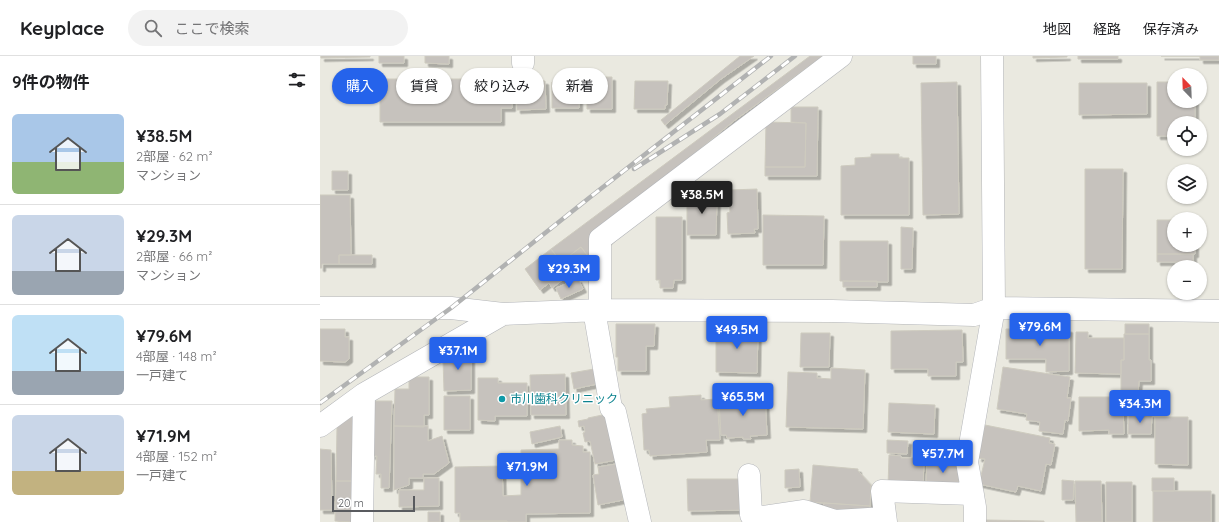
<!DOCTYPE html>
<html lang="ja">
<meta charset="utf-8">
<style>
:root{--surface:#fff;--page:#f2f2f2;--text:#202124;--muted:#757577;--line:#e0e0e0;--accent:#2563eb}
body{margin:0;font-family:Quicksand,"Noto Sans JP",sans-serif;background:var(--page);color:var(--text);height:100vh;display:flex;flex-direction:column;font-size:15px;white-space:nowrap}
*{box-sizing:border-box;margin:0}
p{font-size:13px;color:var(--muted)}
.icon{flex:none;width:22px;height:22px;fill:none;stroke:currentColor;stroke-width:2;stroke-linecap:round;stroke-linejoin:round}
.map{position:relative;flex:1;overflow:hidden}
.side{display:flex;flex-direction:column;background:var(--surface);width:320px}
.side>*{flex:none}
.hud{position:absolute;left:12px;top:12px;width:380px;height:36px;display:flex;gap:8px}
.needle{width:26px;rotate:337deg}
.fabs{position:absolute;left:847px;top:12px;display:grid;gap:8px}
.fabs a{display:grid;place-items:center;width:40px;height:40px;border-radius:50%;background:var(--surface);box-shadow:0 1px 3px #0004;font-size:20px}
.scale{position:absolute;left:12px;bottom:10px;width:83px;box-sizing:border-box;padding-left:4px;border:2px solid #595b5f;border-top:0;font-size:11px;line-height:14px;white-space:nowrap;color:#595b5f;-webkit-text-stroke:3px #fff;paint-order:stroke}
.price{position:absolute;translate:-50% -34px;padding:0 9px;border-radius:4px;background:var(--accent);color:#fff;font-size:13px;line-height:26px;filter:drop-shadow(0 1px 2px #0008)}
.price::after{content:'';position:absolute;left:50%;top:24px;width:12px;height:9px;margin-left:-6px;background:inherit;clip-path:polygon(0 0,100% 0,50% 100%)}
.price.active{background:#222;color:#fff}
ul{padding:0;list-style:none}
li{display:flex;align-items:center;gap:12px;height:100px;padding:0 12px}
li+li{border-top:1px solid var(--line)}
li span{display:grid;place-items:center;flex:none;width:112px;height:80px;border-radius:6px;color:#555}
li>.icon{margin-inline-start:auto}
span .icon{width:48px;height:48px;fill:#fffc;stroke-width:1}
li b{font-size:17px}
h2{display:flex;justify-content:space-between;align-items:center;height:48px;padding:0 12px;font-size:17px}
.chip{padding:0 14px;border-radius:18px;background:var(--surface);box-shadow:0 1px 3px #0004;font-size:14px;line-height:36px}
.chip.active{background:var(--accent);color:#fff}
header{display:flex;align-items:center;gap:24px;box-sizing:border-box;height:56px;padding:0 20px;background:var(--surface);border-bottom:1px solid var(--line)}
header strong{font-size:19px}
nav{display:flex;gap:22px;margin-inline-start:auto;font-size:14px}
.search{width:280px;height:36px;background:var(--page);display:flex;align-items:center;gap:10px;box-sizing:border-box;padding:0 14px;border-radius:22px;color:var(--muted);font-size:15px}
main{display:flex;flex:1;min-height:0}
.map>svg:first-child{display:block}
.building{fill:#c6c2bd;stroke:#cecbbf;filter:url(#shadow)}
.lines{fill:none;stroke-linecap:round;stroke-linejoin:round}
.minor-casing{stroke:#b3b5b9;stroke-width:23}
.minor{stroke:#fff;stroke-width:22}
.rail-casing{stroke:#b1b2b2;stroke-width:4.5}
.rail{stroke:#fff;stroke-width:3;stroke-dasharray:9;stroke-linecap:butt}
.culture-dot{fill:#0f9aa8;stroke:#fff;stroke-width:1.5}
.labels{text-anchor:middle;stroke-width:3;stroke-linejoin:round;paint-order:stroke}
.culture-label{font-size:12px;fill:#0d838f;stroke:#fff;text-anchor:start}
</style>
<header>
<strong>Keyplace</strong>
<div class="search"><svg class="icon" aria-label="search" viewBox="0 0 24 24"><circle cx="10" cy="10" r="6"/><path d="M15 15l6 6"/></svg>ここで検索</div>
<nav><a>地図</a><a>経路</a><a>保存済み</a></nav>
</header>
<main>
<section class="side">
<h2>9件の物件<svg class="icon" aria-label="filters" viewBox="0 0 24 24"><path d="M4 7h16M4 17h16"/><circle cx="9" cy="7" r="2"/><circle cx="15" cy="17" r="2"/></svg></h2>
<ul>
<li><span style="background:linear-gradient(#a9c7e8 60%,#8fb573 0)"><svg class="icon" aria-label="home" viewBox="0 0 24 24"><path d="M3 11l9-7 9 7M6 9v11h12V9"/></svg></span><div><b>¥38.5M</b><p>2部屋 · 62 m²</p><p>マンション</p></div></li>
<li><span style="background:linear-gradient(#c9d6e8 70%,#9aa5b1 0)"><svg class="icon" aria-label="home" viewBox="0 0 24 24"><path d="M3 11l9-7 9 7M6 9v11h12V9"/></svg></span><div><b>¥29.3M</b><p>2部屋 · 66 m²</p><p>マンション</p></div></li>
<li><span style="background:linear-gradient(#bfe0f5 70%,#9aa5b1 0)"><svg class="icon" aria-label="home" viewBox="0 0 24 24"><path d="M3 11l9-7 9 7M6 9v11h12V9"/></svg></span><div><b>¥79.6M</b><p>4部屋 · 148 m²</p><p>一戸建て</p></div></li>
<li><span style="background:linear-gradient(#c9d6e8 70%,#c2b280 0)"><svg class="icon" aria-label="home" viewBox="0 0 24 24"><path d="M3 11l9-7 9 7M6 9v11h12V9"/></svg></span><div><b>¥71.9M</b><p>4部屋 · 152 m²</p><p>一戸建て</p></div></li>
</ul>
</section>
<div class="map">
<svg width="899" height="466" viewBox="0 0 899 466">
<defs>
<filter id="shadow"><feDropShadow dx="3.5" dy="3.5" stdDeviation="0" flood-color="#0004"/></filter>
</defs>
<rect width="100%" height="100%" fill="#eae9e0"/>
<!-- building -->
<path class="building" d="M 1,0 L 50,0 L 50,1 L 1,2 Z
M 59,0 L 84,0 L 84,7 L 59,7 Z
M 105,0 L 129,0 L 129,8 L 105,7 Z
M 420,0 L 434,0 L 401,23 L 345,69 L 341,64 Z
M 490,0 L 503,0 L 415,64 L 369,102 L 270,203 L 261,191 L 241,206 L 231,193 Z
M 593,0 L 616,0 L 616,8 L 593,8 Z
M 713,0 L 747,0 L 747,1 L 713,2 Z
M 758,0 L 798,0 L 798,3 L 758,3 Z
M 841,0 L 899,0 L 899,4 L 880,4 L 880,0 Z
M 244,19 L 259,20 L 259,52 L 232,52 L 232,26 L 244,26 Z
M 277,21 L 292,21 L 292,53 L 267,53 L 267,27 L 277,27 Z
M 60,23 L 192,23 L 192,52 L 181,52 L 181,66 L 60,66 Z
M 196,25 L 225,25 L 226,53 L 197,54 Z
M 315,25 L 348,25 L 347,49 L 345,49 L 345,53 L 314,53 Z
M 637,26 L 639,158 L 603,159 L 601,27 Z
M 837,26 L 854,26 L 854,45 L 875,45 L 875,67 L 854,67 L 854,80 L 837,80 Z
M 759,27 L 827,27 L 827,58 L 759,59 Z
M 471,51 L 498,51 L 497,120 L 445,120 L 445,111 L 485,111 L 486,67 L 471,66 Z
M 446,66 L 486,67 L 485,111 L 445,111 Z
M 551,98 L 579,98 L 579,102 L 589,102 L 589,159 L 521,159 L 521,110 L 535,109 L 535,102 L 551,101 Z
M 765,113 L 803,113 L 802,213 L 765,213 Z
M 12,115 L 28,115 L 28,134 L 12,134 Z
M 437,133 L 438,173 L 434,173 L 435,177 L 408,178 L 407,157 L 410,156 L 409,134 Z
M 0,139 L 30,139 L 31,199 L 19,199 L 19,208 L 2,208 L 2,212 L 0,212 Z
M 367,139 L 386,139 L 386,141 L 397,141 L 396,179 L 367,179 Z
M 443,159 L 504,160 L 503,209 L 443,209 Z
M 336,161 L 362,161 L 362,224 L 354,224 L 353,232 L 340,232 L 340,224 L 336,224 Z
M 837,164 L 854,164 L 854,189 L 875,189 L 875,198 L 837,198 Z
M 581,171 L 593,172 L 592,213 L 581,213 Z
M 520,185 L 568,185 L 568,226 L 520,225 Z
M 261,191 L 270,203 L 232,232 L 229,227 L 220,234 L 205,213 L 231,193 L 241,206 Z
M 837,198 L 873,198 L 873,206 L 837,206 Z
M 19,199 L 52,199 L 52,208 L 19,208 Z
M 258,223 L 263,233 L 241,243 L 236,232 Z
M 523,225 L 557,225 L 557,231 L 523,231 Z
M 296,268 L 335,268 L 334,290 L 326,290 L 326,315 L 298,315 L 298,301 L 296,301 Z
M 805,268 L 829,268 L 829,278 L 805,278 Z
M 396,272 L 438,273 L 437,317 L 396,316 Z
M 0,273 L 25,273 L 25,281 L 29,281 L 29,303 L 25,306 L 0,305 Z
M 686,273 L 749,273 L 749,315 L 726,316 L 726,303 L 686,303 Z
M 642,274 L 643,306 L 636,306 L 636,320 L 608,320 L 608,313 L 571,313 L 571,275 Z
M 756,276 L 768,276 L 768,282 L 804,282 L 804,304 L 801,304 L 801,318 L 755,317 Z
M 481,277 L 510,277 L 509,311 L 480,311 Z
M 804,278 L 829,278 L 829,304 L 831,304 L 831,325 L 819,325 L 818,337 L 801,337 L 801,304 L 804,304 Z
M 151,290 L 151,334 L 124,335 L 123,304 Z
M 683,311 L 750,321 L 747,342 L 751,342 L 748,365 L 745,364 L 743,378 L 719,375 L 720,366 L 706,364 L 707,358 L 677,353 Z
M 511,312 L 545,314 L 543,373 L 466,371 L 468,316 L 497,317 L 497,322 L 511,323 Z
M 274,313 L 277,328 L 254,333 L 251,317 Z
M 245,318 L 246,359 L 211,359 L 210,319 Z
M 89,321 L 109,321 L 109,359 L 104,359 L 104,371 L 74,370 L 75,333 L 89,333 Z
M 158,322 L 178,322 L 178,327 L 207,327 L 207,360 L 175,360 L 175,365 L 158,364 Z
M 381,339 L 381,344 L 397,343 L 400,384 L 386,384 L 387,396 L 330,400 L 329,394 L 324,394 L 322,358 L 327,357 L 326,353 L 350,351 L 349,341 Z
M 445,339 L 447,379 L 430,380 L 431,383 L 423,383 L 423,381 L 407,382 L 406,379 L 401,379 L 399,342 Z
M 124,340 L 150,340 L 150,374 L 124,374 Z
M 759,341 L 797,341 L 797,351 L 803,351 L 804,378 L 789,378 L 789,374 L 759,375 Z
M 54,345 L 72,345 L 69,432 L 61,432 L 61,418 L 56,418 L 57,400 L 52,400 Z
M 569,347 L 615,349 L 614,378 L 568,376 Z
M 38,354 L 38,425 L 16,425 L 17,370 Z
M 287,358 L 296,404 L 275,408 L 270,385 L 265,386 L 263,377 L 265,376 L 264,370 L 259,371 L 258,365 L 268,363 L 268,362 Z
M 809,358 L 832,358 L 831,378 L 808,378 Z
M 835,361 L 868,361 L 868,409 L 835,408 Z
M 665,369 L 730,382 L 729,387 L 735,388 L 731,409 L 726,408 L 721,435 L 698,430 L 696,436 L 659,428 L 665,403 L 658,402 Z
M 74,370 L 108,370 L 108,385 L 122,380 L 129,407 L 114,418 L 103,418 L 103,422 L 89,422 L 89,429 L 74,434 Z
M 240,370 L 242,381 L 212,388 L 210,376 Z
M 239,384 L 252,384 L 252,389 L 263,390 L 263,396 L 270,396 L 270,457 L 206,458 L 206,466 L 187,466 L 187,465 L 140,465 L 140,457 L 135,457 L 135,411 L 182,410 L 183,440 L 201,439 L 201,394 L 239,393 Z
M 567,384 L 588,385 L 587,398 L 567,397 Z
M 0,393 L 11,394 L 12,454 L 0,454 Z
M 569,399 L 581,400 L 581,402 L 604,402 L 603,431 L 568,430 Z
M 607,404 L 640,406 L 639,432 L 606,430 Z
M 296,408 L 303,444 L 278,449 L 273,419 L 279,418 L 278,411 Z
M 493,409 L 538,413 L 538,415 L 551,429 L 550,450 L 490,446 Z
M 479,413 L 480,431 L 465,432 L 465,414 Z
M 104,422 L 119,422 L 119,450 L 79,451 L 79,434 L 104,434 Z
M 832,422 L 854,422 L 854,435 L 832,435 Z
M 367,423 L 425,423 L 425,454 L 368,455 Z
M 742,424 L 754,425 L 753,444 L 742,444 Z
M 16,425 L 34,425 L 34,466 L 15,465 Z
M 755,425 L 781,425 L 782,466 L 756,466 Z
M 786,426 L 812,426 L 812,466 L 786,466 Z
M 833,435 L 891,435 L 891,466 L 833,466 Z
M 504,447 L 550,450 L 549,457 L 503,457 Z
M 108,456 L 120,456 L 120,466 L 108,466 Z
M 666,464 L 724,465 L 724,466 L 666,466 Z
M 140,465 L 187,465 L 187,466 L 140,466 Z"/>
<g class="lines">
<!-- minor casing -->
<g class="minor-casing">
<path id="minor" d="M 203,7 L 203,0
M 0,252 L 131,252 L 183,258 L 280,254 L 512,255 L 654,259 L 674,252 L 899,255
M 274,254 L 291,352 L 295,356 L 320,466
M 280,254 L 280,183 L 521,0
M 0,370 L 44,338 L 183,258
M 429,419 L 431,459 L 435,462 L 484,455 L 515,465 L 565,462
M 42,466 L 44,338
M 566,466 L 562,435 L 653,438
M 655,466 L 655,451 L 647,406 L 674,252 L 672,0"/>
</g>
<!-- minor -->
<use href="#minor" class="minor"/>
<!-- rail casing -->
<g class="rail-casing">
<path id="rail" d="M 314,113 L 400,58 L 475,0
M 0,347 L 131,252 L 269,142 L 451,0"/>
</g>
<!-- rail -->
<use href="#rail" class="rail"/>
</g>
<!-- markers -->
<circle class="culture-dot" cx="182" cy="343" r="4"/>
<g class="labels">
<!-- culture labels -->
<g class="culture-label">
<text x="190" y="347">市川歯科クリニック</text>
</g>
</g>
</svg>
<div class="fabs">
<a><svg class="needle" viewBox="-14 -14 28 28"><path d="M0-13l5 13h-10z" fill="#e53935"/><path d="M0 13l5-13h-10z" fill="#757577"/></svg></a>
<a><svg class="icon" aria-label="locate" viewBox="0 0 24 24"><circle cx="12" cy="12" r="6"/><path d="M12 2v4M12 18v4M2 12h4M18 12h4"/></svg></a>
<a><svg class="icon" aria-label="layers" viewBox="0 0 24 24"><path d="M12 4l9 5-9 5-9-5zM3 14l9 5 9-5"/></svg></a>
<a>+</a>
<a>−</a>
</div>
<div class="scale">20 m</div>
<b class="price active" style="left:382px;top:159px">¥38.5M</b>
<b class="price" style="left:249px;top:233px">¥29.3M</b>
<b class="price" style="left:720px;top:291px">¥79.6M</b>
<b class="price" style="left:417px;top:294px">¥49.5M</b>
<b class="price" style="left:138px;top:315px">¥37.1M</b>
<b class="price" style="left:423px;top:361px">¥65.5M</b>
<b class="price" style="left:820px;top:368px">¥34.3M</b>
<b class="price" style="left:623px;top:418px">¥57.7M</b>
<b class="price" style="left:207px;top:431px">¥71.9M</b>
<div class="hud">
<a class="chip active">購入</a>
<a class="chip">賃貸</a>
<a class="chip">絞り込み</a>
<a class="chip">新着</a>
</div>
</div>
</main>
